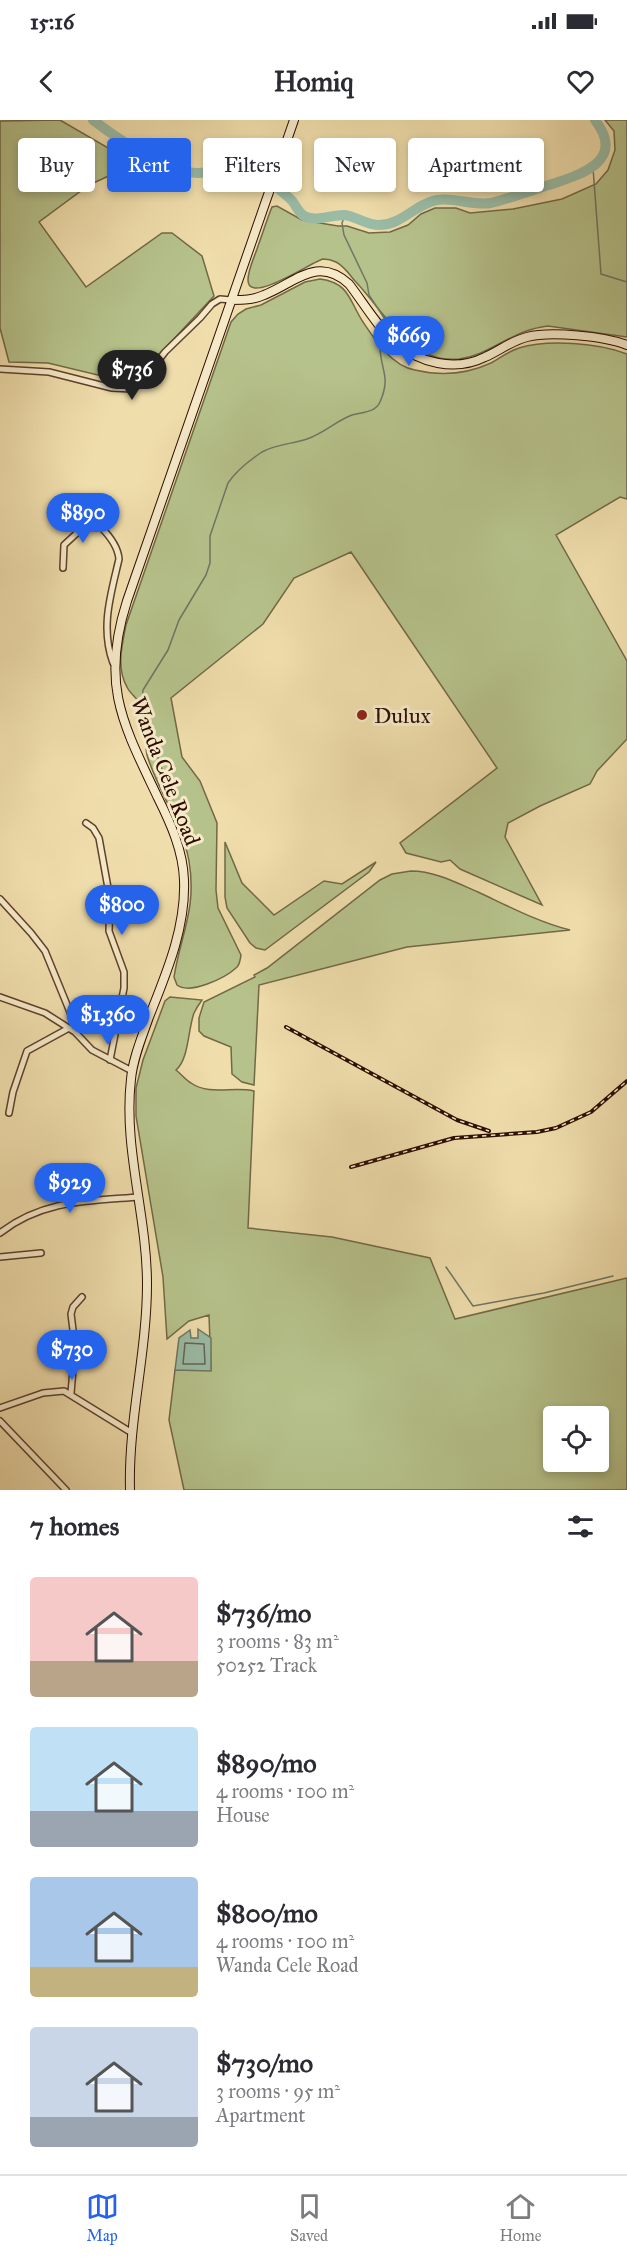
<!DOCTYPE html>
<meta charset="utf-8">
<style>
:root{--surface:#fff;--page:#f2f2f3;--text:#2b2b33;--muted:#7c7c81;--line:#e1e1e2;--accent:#2563eb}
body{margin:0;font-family:"IM FELL Great Primer",serif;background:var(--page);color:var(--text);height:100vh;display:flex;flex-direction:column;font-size:22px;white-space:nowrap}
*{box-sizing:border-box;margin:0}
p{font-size:20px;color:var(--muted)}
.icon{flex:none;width:33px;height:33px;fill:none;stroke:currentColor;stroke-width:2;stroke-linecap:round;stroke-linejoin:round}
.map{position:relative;height:1370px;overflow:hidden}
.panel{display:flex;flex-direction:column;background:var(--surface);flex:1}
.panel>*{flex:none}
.top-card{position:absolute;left:18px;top:18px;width:591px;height:54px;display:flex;gap:12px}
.tools{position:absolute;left:543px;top:1286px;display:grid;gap:12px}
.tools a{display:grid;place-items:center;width:66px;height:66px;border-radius:6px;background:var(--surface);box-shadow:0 3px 9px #0003;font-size:30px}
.price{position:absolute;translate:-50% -51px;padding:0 14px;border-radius:21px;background:var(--accent);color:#fff;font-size:20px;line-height:39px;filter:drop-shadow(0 2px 3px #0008)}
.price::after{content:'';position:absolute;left:50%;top:36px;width:18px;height:14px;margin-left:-9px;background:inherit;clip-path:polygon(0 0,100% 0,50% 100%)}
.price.current{background:#222;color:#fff}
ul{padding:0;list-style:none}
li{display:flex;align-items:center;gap:18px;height:150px;padding:0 30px}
li span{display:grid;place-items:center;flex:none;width:168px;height:120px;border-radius:6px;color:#555}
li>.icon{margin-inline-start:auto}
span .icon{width:72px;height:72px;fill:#fffc;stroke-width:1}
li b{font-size:26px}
h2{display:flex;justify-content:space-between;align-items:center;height:72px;padding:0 30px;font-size:26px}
.tag{padding:0 21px;border-radius:6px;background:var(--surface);box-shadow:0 3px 9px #0003;font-size:21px;line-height:54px}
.tag.current{background:var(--accent);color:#fff}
.status{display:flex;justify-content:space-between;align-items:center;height:42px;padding:0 30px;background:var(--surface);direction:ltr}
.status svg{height:16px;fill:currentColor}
header{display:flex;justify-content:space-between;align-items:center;height:78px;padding:0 30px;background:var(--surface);font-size:27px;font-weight:800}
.dock{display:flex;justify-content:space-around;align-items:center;height:84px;border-top:2px solid var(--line);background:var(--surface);font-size:16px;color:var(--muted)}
.dock a{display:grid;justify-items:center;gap:3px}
.dock .current{color:var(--accent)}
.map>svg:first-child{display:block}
.green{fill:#b6c28b;stroke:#726846;stroke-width:1.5;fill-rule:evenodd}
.water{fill:#9abca6;stroke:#6e7664;stroke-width:1.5}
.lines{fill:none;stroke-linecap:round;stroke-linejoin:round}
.shore{stroke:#646453;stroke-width:1.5}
.stream{stroke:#6e7664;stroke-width:1.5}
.river{stroke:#9abca6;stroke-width:10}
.street-casing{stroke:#5e412b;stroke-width:8}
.secondary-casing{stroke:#2d0d00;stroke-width:10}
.street{stroke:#f5e9c8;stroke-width:5}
.secondary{stroke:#f5e9c8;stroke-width:8}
.rail-casing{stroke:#2d0d00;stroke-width:4}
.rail{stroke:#f5e9c8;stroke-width:1.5;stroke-dasharray:4.5;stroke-linecap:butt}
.poi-dot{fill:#8f2418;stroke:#f5e9c8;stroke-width:2}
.labels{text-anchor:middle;stroke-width:6;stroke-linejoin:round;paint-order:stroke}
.poi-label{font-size:22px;fill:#2d0d00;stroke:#f5e9c8;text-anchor:start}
.street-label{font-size:22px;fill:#2d0d00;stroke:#f5e9c8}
</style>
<div class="status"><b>15:16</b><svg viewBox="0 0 49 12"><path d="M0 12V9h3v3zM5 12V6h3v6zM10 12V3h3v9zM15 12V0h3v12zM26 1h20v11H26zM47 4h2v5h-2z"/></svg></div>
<header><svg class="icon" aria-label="back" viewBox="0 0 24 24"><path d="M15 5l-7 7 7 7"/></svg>Homiq<svg class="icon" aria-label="heart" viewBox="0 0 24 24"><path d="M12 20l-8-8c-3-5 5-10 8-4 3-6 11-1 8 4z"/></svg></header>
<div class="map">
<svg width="627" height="1370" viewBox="0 0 627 1370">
<rect width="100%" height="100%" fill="#efddab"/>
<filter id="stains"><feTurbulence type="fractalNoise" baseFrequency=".00333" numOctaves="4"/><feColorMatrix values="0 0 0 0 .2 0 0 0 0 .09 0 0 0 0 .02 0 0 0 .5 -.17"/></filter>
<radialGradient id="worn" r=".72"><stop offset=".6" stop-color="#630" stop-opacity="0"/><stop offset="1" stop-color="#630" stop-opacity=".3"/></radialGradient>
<!-- green -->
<path class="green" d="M 60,0 L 129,40 L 113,54 L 89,65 L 39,102 L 86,167 L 162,113 L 172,113 L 202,136 L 214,176 L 142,253 L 131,263 L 48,243 L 9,242 L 0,208 L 0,1 Z
M 605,0 L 627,0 L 627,217 L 548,206 C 511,210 491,235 459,239 C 409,244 385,192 355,161 C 349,154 344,146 336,142 C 332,140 327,139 323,139 C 313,141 248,186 248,160 C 248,149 255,136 258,126 C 263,113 267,99 272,87 L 277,86 L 302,100 L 338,106 L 347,106 L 369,113 L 390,112 L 408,105 L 421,94 L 435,88 L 456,88 L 470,93 L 513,89 L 562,79 L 596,64 L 608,50 L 615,30 L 614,11 Z
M 320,159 C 350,163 349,181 363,202 C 375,220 392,246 415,250 C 440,256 467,254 491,243 C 500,238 509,231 519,228 C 548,219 599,223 627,234 L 627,379 L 620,377 L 556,415 L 627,541 L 627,619 L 597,651 L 590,664 L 540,686 L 508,703 L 505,717 L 542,785 L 460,749 L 450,740 L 441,742 L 406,733 L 400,723 L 497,648 L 351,432 L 294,458 L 263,504 L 171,578 L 182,637 L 200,661 L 217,703 L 216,770 L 218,788 L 241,835 C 240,840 240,845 236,848 C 225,858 190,875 177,865 L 174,857 C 181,813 197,789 189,741 C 182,702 158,672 147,635 C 145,628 147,620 146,612 C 145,604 143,593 140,585 C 138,578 130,574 127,567 C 116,548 122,525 126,505 L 231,202 L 238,194 L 246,189 L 261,185 L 305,162 Z
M 225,722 L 242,763 L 274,795 L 324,761 L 342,764 L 376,742 L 369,752 L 265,830 L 256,828 L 250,823 L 227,788 L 225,777 Z
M 411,751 C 435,751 457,763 478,772 C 508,786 538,802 570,810 L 407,827 L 259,865 L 254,965 L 242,962 L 232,954 L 231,927 L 204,916 L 199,911 L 199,898 L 204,882 L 255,857 L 254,855 L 267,848 L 380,760 L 392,754 Z
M 170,877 L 202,880 C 199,884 196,889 194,893 C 188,909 189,939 176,950 C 181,954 186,960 191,963 C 210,976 233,966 254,971 L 248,1108 L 332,1117 L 430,1138 L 455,1199 L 627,1158 L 627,1370 L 184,1370 L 169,1300 L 175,1250 L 211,1250 L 209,1195 L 189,1201 L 167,1219 L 163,1157 L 136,996 L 136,968 L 143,940 L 165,881 ZM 554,1296 L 598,1296 L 598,1341 L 554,1341 Z"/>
<!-- water -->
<path class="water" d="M 198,1209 L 211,1218 L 211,1251 L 175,1250 L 179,1218 L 190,1210 L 191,1218 L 198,1218 Z"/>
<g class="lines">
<!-- shore -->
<path class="shore" d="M 185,1223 L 204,1224 L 205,1244 L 183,1244 Z"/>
<!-- stream -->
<path class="stream" d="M 593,48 L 601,154 L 627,162
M 345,95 L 342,103 L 344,115 L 367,163 L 369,175 L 394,213
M 163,653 L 142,588 L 143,570 L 168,530 L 179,500 L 206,455 L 210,443 L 210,416 L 228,363 C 236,351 250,340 262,332 C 276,324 293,324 307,319 C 324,313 336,301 352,295 C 362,292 375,293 380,282 C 391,257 381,251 380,228 L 385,220
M 446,1147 L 473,1186 L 544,1173 L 613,1156"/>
<!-- river -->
<path class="river" d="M 93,0 C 118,19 166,52 198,53 C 213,53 231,41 247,46 C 251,47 290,77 293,82 C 297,87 298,92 304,96 C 316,102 331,95 344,95 C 356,96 366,105 379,105 C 402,105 415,84 437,80 C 454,77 473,86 491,83 C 511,78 529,71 549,65 C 579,55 627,42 595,0"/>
<!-- street casing -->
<g class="street-casing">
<path id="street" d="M 0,249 L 49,252 L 112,268 L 132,269 L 142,262 L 165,232 L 200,198 L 212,184 L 220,179 L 231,180
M 67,380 C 85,393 117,415 119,439 C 111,474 100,507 113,543
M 63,448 L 64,425 L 77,413 L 85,393
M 86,703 L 93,708 L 99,718 L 110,779 L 109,811 L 124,852 L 124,868 L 110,940
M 0,779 L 31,813 L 45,831 L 72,897 L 75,912
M 0,877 L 45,893 L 75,912 L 92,930 L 132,951
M 9,993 L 13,972 L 27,931 L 69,908
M 0,1113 C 42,1080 88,1081 139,1077
M 0,1137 L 41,1133
M 71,1273 L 75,1226 L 71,1194 L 73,1187 L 82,1177
M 0,1288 L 43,1273 L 64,1271 L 132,1313
M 0,1301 L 66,1370"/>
</g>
<!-- secondary casing -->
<g class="secondary-casing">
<path id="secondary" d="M 231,180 C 243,180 253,180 264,175 C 295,163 317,135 349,164 C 363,182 378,208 395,222 C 419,243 455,252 485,237 C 499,231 511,221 527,217 C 550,211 604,216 627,225
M 130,1370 C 128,1301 147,1233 147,1164 C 147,1095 123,1028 131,959 C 133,938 142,917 149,897 C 166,854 186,808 184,760 C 183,731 171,704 158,678 C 123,604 100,565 127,481 L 294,0"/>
</g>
<!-- street -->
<use href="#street" class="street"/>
<!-- secondary -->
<use href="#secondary" class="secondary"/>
<!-- rail casing -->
<g class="rail-casing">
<path id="rail" d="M 286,907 L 457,1000 L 489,1011
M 351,1047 L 454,1018 L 537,1012 L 556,1008 L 591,992 L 627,961"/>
</g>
<!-- rail -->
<use href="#rail" class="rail"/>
</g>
<!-- markers -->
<circle class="poi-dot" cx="362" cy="595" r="6"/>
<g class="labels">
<!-- poi labels -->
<g class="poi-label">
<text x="374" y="603">Dulux</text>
</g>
<!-- street labels -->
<g class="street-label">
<text transform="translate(166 651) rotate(69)" y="8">Wanda Cele Road</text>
</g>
</g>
<rect width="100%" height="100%" filter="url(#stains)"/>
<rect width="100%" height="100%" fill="url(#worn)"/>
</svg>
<div class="tools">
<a><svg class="icon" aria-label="locate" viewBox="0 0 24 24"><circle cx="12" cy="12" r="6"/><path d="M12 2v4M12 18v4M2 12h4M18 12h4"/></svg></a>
</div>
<b class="price" style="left:409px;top:247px">$669</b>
<b class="price current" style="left:132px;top:281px">$736</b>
<b class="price" style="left:83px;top:424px">$890</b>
<b class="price" style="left:122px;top:816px">$800</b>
<b class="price" style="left:108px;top:926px">$1,360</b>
<b class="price" style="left:70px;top:1094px">$929</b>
<b class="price" style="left:72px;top:1261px">$730</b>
<div class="top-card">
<a class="tag">Buy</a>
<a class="tag current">Rent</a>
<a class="tag">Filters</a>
<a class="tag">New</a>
<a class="tag">Apartment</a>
</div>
</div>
<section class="panel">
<h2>7 homes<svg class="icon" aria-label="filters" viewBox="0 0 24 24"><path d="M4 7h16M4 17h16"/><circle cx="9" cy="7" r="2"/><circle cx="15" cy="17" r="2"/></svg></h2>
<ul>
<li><span style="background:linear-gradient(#f6c9c9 70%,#b9a48a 0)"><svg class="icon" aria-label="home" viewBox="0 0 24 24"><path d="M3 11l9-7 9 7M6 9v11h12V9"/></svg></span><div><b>$736/mo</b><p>3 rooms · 83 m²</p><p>50252 Track</p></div></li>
<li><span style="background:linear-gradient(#bfe0f5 70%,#9aa5b1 0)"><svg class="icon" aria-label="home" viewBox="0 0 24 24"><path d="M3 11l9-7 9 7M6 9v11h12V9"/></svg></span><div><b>$890/mo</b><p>4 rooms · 100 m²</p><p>House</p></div></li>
<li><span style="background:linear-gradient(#a9c7e8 75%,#c2b280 0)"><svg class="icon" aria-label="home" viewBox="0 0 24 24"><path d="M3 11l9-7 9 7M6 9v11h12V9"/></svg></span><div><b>$800/mo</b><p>4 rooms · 100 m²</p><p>Wanda Cele Road</p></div></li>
<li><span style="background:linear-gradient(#c9d6e8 75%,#9aa5b1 0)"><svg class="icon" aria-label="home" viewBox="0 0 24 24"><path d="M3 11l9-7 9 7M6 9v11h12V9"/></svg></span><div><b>$730/mo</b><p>3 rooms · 95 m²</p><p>Apartment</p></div></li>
</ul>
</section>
<nav class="dock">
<a class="current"><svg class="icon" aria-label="map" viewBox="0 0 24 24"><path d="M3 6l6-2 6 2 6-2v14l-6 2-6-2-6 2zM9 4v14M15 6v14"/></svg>Map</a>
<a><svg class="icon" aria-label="saved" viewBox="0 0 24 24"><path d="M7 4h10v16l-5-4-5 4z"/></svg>Saved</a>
<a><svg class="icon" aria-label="home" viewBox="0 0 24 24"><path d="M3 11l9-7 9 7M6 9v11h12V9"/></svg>Home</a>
</nav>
